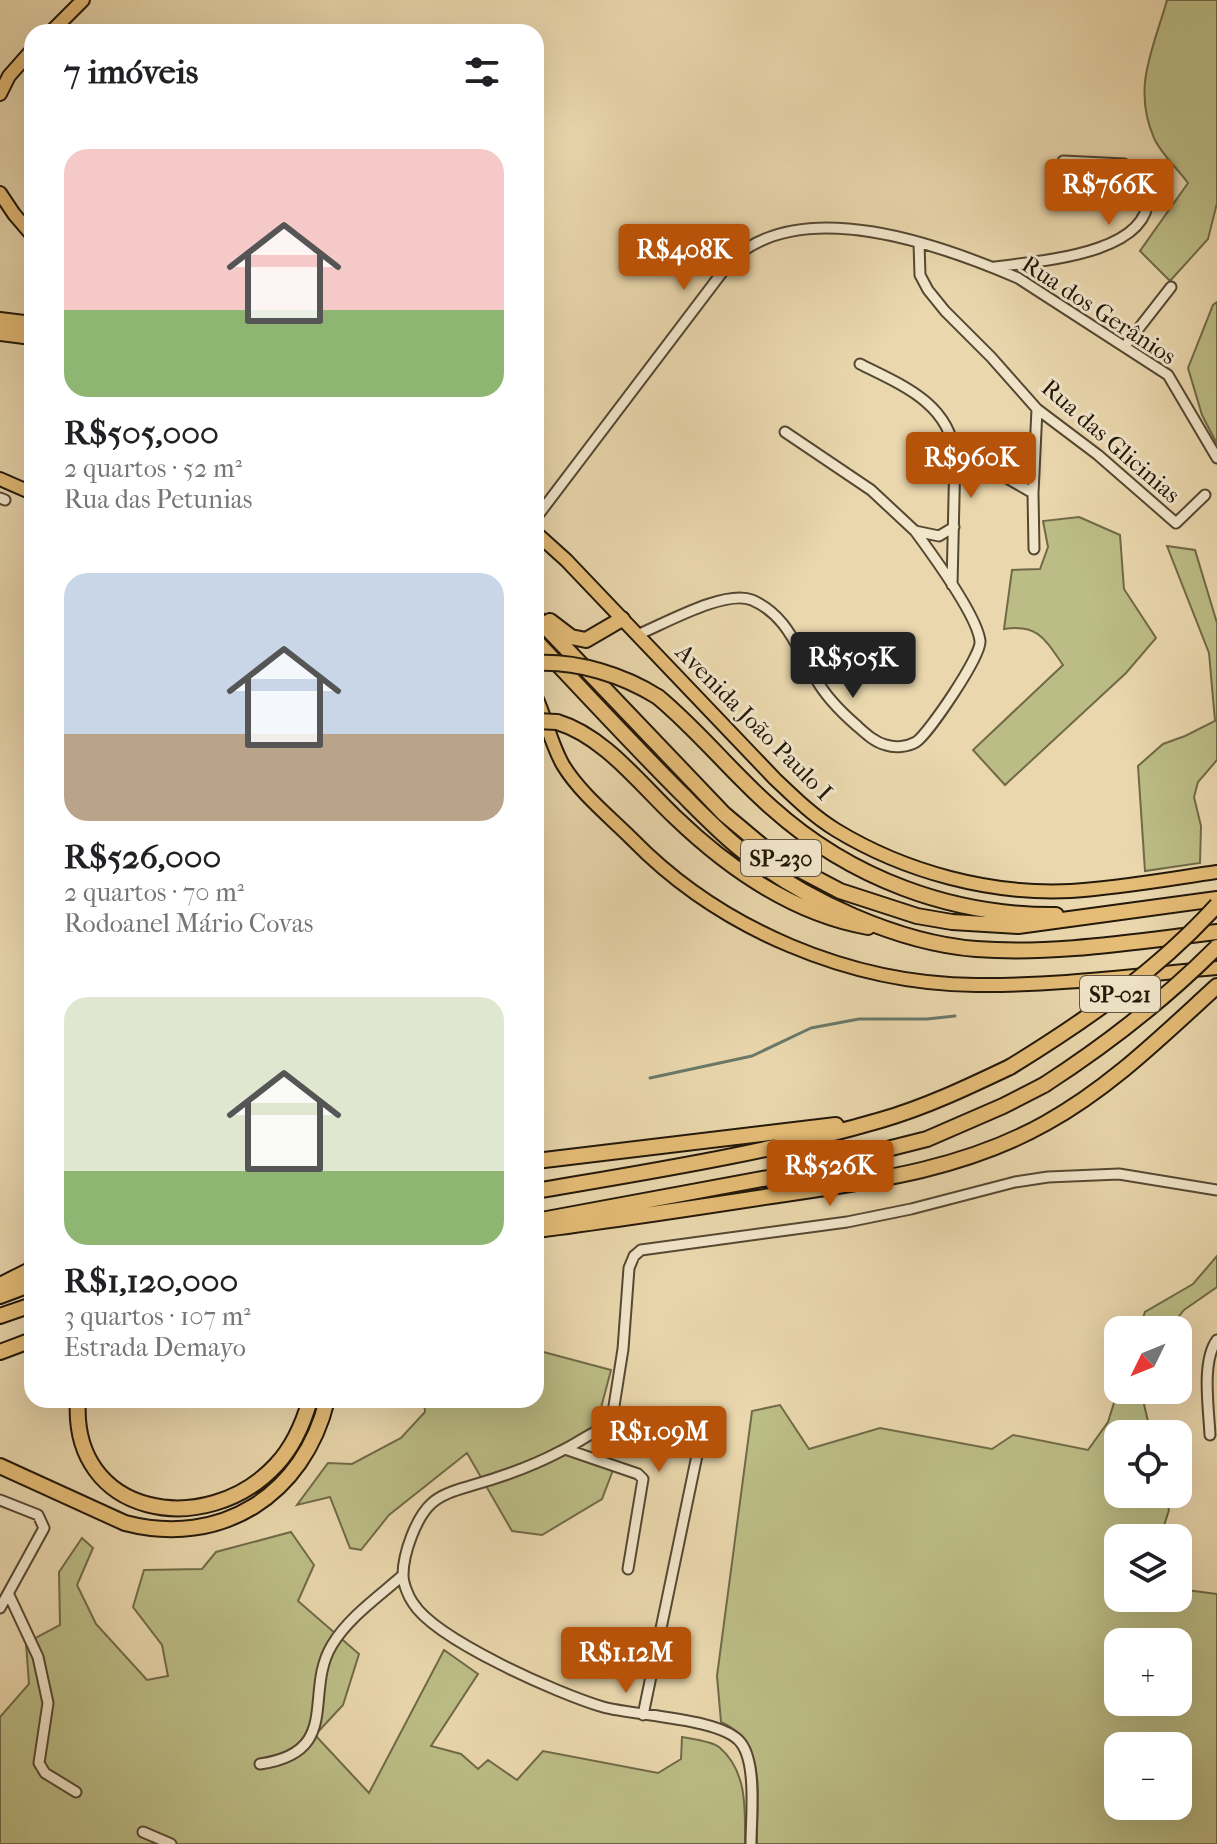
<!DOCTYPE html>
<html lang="pt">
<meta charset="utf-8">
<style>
:root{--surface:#fff;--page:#f6f6f6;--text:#202124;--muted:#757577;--accent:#b45309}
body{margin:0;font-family:"IM FELL French Canon",serif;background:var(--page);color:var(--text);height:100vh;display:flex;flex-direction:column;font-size:30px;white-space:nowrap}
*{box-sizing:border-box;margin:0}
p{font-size:26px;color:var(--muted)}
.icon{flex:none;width:44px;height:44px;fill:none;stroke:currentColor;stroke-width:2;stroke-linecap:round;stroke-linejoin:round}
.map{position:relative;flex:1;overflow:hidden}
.details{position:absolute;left:24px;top:24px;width:520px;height:1384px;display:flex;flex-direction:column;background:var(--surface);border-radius:24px;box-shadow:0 8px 32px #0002}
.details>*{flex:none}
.needle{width:52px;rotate:227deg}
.fabs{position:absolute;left:1104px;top:1316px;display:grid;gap:16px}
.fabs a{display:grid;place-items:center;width:88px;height:88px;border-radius:16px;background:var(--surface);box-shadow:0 8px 32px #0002;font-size:40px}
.price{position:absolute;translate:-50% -68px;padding:0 18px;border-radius:8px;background:var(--accent);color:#fff;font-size:26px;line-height:52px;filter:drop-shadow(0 2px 4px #0008)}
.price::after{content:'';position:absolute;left:50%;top:48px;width:24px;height:18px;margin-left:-12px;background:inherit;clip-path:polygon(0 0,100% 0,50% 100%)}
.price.current{background:#222;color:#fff}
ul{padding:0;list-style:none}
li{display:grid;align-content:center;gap:16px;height:424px;padding:0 40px}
li span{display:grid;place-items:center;height:248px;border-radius:24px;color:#555}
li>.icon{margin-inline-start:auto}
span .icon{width:144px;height:144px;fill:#fffc;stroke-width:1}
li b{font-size:34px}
h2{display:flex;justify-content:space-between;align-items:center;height:96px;padding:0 40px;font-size:34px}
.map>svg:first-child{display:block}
.green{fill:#bcbd86;stroke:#706a48;stroke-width:2;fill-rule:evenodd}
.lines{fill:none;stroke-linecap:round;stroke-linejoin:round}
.stream{stroke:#69796a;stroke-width:3}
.minor-casing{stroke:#554832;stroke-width:13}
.major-casing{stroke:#231809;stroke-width:16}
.highway-casing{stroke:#231809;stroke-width:18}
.minor{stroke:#f1e5ca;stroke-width:9}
.major{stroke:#e5bc76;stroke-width:12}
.highway{stroke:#e5bc76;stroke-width:14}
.highway-bridge-casing{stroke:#231809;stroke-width:18;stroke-linecap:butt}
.highway-bridge{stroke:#e5bc76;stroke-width:14}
.labels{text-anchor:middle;stroke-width:6;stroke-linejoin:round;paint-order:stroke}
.shield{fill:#f1e5ca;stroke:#615643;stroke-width:2}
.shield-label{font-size:22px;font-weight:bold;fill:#231809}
.street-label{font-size:24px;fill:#231809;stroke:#f1e5ca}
</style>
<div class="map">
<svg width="1217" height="1844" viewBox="0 0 1217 1844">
<rect width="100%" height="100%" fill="#ead7ad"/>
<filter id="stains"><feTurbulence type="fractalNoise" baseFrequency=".0025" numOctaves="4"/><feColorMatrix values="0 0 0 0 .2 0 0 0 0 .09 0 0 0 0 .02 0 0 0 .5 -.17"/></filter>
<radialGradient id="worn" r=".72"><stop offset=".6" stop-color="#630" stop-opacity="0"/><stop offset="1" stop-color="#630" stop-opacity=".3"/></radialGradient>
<!-- green -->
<path class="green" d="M 1167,0 L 1217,0 L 1217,203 L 1208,239 L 1170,281 L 1140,251 L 1188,183 C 1178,169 1161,154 1154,138 C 1132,87 1153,50 1167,0 Z
M 1217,302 L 1217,444 L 1202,415 L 1188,368 L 1213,305 Z
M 1079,517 L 1120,535 L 1124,589 L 1156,638 L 1126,673 L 1005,785 L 973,750 L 1063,665 C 1045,639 1038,624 1004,629 L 1012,570 L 1040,569 L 1048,547 L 1043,521 Z
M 1167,546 L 1195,550 L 1217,623 L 1217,760 L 1198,782 L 1194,797 L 1201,826 L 1200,863 L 1145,871 L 1138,766 L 1163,744 L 1185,736 L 1215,721 L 1209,653 Z
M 1217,1256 L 1217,1287 L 1184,1310 L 1168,1330 L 1139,1330 L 1145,1312 L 1193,1284 Z
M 536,1350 L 611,1370 L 597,1423 L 569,1446 L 579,1459 L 613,1470 L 602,1499 L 542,1535 L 512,1531 L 467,1453 L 389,1515 L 361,1550 L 350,1548 L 330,1497 L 297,1505 L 328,1463 L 352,1464 L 401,1438 L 425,1412 L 424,1400 L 536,1400 Z
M 1118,1390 L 1146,1390 L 1143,1400 L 1151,1434 L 1118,1434 L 1118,1494 L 1165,1494 L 1169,1510 L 1160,1538 L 1118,1538 L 1118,1598 L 1178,1598 L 1178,1589 L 1217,1594 L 1217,1844 L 757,1844 C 756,1800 769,1743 721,1722 L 717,1676 L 752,1411 L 780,1405 L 809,1449 L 880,1428 L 992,1449 L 1013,1435 L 1088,1450 L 1108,1422 ZM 1118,1642 L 1178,1642 L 1178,1702 L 1118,1702 ZM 1118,1746 L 1178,1746 L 1178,1806 L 1118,1806 Z
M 291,1532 L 314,1565 L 298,1601 L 359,1654 L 343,1705 L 315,1735 L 369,1793 L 444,1650 L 478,1674 L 431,1746 L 461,1754 L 478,1769 L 488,1760 L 517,1780 L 543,1751 L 658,1773 L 681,1759 L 682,1737 C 692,1739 711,1741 719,1747 C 748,1771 745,1811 745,1844 L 0,1844 L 0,1717 L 29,1684 L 26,1643 L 60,1625 L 59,1572 L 82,1538 L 93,1548 L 77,1585 L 96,1624 L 147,1680 L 168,1676 L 162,1645 L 133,1607 L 144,1570 L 202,1569 L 216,1552 Z"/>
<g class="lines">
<!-- stream -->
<path class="stream" d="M 650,1078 L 752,1056 L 811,1028 L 859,1019 L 927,1019 L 955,1016"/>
<!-- minor casing -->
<g class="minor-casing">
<path id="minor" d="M 919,243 L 920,275 L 928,290 L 945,311 L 991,357 L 1037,409 L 1098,455 L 1176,523 L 1205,495
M 995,267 C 1037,261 1149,255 1148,197 C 1148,181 1138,170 1124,164 L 1063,161
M 1125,346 L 1171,287
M 860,364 C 902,385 949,403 955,455
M 785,432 L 871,490 L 915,531 L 939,536 L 954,527
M 0,498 L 5,500
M 536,518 L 730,262 C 800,193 941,245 1018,278 L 1168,375 L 1217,458
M 1034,549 L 1033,493 L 1037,409
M 952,585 L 955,455 L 979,462 L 1033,493
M 637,635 C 664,624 725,589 752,600 C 787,615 797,649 816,679 C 826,697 840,711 856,725 C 865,733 874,742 886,745 C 895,748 907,747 916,742 C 929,733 982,655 980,641 C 977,615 932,554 915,531
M 611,1425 L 623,1349 L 629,1268 L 634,1256 L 641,1250 L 847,1222 L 911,1209 L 1015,1182 L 1048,1177 L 1119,1174 L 1217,1190
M 1210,1435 C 1209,1410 1201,1361 1217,1340
M 565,1449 L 638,1474 L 643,1479 L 628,1569
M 0,1500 L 38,1515 L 44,1528 L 0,1608
M 9,1595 L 38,1657 L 48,1703 L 39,1763 L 45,1773 L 76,1792
M 643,1715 L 700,1441 L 693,1428 C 679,1423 622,1421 609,1426 C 592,1431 577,1444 561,1451 C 531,1467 502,1477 470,1486 C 457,1490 442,1494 432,1503 C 416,1517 403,1554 403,1575 C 403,1583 408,1596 413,1603 C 436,1640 559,1694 603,1707 C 635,1716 723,1718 741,1743 C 757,1764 751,1817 751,1844
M 260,1764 C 343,1752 303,1693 332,1645 C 348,1618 378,1597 402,1576
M 143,1832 L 171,1844"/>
</g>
<!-- major casing -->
<g class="major-casing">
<path id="major" d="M 51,32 L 83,0
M 0,94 L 9,76 L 32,50
M 0,193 L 14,214 L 32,235
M 0,479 L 32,493
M 536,533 L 566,560 L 775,779 C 794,797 813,816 836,830 C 905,872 991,895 1071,891 C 1120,888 1169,879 1217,872
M 536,697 C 546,719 551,744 563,765 C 580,793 610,817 633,840 C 720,929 850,984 976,985 C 1056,986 1137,975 1217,968"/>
</g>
<!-- highway casing -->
<g class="highway-casing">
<path id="highway" d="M 0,320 L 32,324
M 0,333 L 32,337
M 536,617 L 724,814 L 761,845 L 802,871 L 840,891 L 917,916 L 952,922 L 1018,926 L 1217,899
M 550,621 L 571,637 L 586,640 L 622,619
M 536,641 C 584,692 632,744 682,794 C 702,814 722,835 744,852 C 805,900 898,943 976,949 C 1056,955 1138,941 1217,932
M 658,697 C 699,731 732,773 772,808 C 850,878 951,916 1056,915
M 557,722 C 604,736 640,784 675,817 C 728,868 794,914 868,927
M 536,1161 L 836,1125
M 536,1191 C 652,1171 768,1153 881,1120 C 926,1107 968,1087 1010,1067
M 536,1221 L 784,1175 L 927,1139 L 1003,1106 L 1044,1085
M 536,1230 C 615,1220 693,1208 771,1196 C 866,1182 961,1171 1046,1123 C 1111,1087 1162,1036 1217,986
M 0,1285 L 32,1269
M 0,1296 L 32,1284
M 0,1316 L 32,1305
M 0,1352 L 32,1340
M 78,1400 C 70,1517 206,1540 276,1465 C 293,1447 303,1424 310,1400
M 0,1466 L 125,1523 C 221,1548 304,1495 327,1400"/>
</g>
<!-- minor -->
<use href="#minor" class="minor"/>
<!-- major -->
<use href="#major" class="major"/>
<!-- highway -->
<use href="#highway" class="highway"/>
<!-- highway-bridge casing -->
<g class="highway-bridge-casing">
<path id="highway-bridge" d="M 536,663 C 578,661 623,675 658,697
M 536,721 L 557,722
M 1010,1067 C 1085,1021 1157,971 1217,905
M 1044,1085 C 1106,1045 1165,999 1217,947"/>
</g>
<!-- highway-bridge -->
<use href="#highway-bridge" class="highway-bridge"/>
</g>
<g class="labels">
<!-- shield labels -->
<g class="shield">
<rect x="741" y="840" width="80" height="36" rx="6"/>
<rect x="1080" y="976" width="80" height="36" rx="6"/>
</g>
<g class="shield-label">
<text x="781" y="866">SP-230</text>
<text x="1120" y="1002">SP-021</text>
</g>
<!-- street labels -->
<g class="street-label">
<text transform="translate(1099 310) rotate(33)" y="8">Rua dos Gerânios</text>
<text transform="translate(1111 441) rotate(41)" y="8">Rua das Glicinias</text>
<text transform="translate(754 722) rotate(45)" y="8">Avenida João Paulo I</text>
</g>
</g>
<rect width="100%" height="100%" filter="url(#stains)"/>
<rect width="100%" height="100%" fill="url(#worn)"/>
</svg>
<div class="fabs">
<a><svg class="needle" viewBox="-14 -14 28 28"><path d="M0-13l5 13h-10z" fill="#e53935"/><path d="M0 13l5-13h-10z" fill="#757577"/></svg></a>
<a><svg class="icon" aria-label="locate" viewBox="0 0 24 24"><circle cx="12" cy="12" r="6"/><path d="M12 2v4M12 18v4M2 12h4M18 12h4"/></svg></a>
<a><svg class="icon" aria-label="layers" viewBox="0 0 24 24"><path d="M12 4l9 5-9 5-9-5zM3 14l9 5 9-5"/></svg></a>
<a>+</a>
<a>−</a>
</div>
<b class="price" style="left:1109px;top:227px">R$766K</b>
<b class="price" style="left:684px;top:292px">R$408K</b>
<b class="price" style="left:971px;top:500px">R$960K</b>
<b class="price current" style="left:853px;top:700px">R$505K</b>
<b class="price" style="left:830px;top:1208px">R$526K</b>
<b class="price" style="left:659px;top:1474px">R$1.09M</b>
<b class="price" style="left:626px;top:1695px">R$1.12M</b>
<section class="details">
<h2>7 imóveis<svg class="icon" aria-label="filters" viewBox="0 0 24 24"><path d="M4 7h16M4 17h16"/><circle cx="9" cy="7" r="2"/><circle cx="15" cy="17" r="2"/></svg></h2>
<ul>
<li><span style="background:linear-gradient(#f6c9c9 65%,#8fb573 0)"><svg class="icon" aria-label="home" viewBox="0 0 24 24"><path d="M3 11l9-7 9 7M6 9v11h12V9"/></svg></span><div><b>R$505,000</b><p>2 quartos · 52 m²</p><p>Rua das Petunias</p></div></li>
<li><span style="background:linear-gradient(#c9d6e8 65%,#b9a48a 0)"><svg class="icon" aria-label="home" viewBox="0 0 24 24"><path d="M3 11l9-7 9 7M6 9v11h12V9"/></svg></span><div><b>R$526,000</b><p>2 quartos · 70 m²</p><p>Rodoanel Mário Covas</p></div></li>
<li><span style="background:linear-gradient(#dfe7d0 70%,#8fb573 0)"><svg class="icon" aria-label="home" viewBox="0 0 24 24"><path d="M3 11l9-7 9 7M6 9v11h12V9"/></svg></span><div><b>R$1,120,000</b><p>3 quartos · 107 m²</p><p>Estrada Demayo</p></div></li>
</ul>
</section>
</div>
